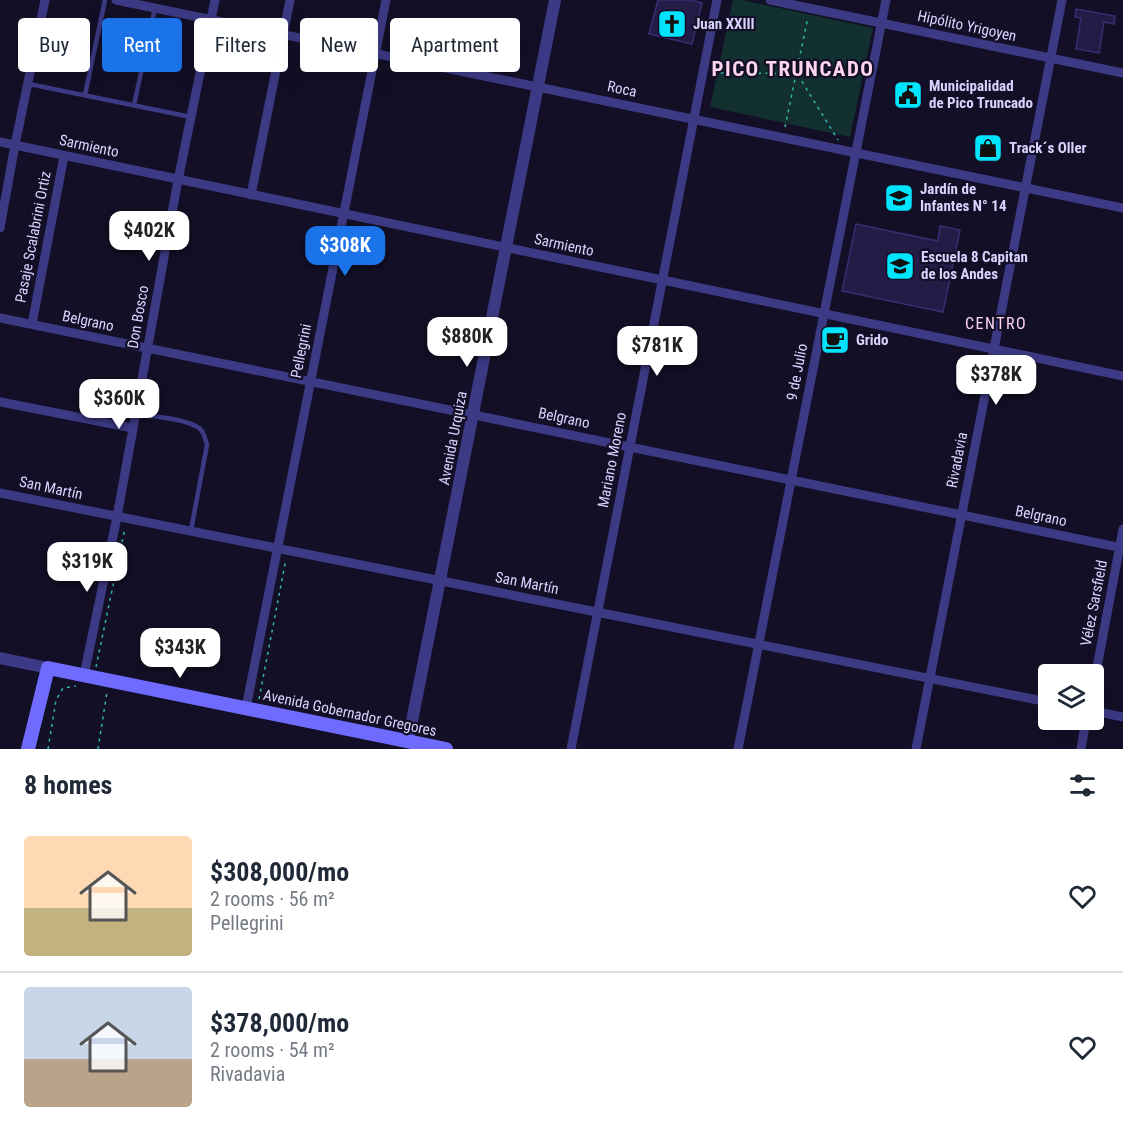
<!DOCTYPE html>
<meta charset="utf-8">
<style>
:root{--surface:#fff;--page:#f6f6f7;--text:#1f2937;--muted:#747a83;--line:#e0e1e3;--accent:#1a73e8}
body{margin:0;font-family:"Roboto Condensed",sans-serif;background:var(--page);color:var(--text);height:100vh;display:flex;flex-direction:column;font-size:22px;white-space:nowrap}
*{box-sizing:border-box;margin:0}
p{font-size:20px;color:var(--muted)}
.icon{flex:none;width:33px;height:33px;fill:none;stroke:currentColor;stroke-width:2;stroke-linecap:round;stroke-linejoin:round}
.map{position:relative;height:749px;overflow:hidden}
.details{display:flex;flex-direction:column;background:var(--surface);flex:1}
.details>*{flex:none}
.banner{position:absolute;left:18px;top:18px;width:600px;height:54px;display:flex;gap:12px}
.controls{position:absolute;left:1038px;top:664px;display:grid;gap:12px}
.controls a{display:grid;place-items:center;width:66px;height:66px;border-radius:6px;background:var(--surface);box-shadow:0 6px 24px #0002;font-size:30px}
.price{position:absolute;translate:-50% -51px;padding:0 14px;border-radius:12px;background:#fff;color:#222;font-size:20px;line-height:39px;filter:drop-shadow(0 2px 3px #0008)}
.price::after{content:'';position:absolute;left:50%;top:36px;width:18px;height:14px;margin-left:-9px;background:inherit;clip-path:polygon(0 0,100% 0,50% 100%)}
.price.current{background:var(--accent);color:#fff}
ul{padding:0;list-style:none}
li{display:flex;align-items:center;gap:18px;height:150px;padding:0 24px}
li+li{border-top:2px solid var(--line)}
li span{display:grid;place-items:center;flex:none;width:168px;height:120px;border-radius:6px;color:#555}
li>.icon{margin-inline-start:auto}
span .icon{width:72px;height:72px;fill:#fffc;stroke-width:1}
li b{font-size:26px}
h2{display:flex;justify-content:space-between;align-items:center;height:72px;padding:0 24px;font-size:26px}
.pill{padding:0 21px;border-radius:6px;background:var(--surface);box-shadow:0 6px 24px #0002;font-size:21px;line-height:54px}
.pill.current{background:var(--accent);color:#fff}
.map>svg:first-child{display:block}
.green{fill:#12302f}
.building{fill:#241b47;stroke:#3b2d73;stroke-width:1.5}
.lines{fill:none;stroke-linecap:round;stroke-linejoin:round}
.path{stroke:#2fb8b0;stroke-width:1.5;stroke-dasharray:3 4.5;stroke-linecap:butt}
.service{stroke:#3d3a85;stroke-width:4.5}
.minor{stroke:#3d3a85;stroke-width:9}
.tertiary{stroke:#3d3a85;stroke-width:12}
.secondary{stroke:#6f6bff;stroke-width:14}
.labels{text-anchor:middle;stroke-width:4.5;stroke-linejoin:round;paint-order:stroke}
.poi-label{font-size:15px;font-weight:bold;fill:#d9d4ff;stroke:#130f26;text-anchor:start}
.street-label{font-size:15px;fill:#d9d4ff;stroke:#130f26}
.neighbourhood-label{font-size:16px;letter-spacing:1.5px;fill:#ffd6f0;stroke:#130f26}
.district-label{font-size:21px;font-weight:bold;letter-spacing:1.5px;fill:#ffd6f0;stroke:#130f26}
</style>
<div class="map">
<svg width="1123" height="749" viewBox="0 0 1123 749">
<rect width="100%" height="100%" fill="#130f26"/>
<!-- green -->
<path class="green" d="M 733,0 L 742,0 L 873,28 L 850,137 L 710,107 Z"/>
<!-- building -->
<path class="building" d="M 658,0 L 691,0 L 702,3 L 692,44 L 649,34 Z
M 1076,9 L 1115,16 L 1114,24 L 1104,22 L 1099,53 L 1076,49 L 1081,18 L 1075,17 Z
M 856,224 L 938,241 L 940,226 L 960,230 L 943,312 L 842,291 Z"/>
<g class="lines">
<!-- path -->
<path class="path" d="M 713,73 L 861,74
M 798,75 L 838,140
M 785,127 L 808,17
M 96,667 L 125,528
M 259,699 L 286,559
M 48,749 L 56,700 L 63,688 L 76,686
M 98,749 L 107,692"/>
<!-- service -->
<path class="service" d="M 29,84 L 191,117
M 85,95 L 105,0
M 134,105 L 155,8
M 135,414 C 153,417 185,418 199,428 C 204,431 205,439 207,445 L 191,530"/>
<!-- minor -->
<path class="minor" d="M 116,0 L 1123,208
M 770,0 L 1123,73
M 0,142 L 1123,376
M 251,195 L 290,0
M 0,228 L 15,145 L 45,0
M 0,318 L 1123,548
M 32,324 L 64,156
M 0,402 L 133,428
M 0,493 L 1048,702
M 84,675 L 117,517 L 178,180 L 215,0
M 1094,683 L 1123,529
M 246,708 L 386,0
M 1094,711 L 1123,717
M 571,749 L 717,0
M 738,749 L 886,0
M 916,749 L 1062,0
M 1081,749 L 1086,720"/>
<!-- tertiary -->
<path class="tertiary" d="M 0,658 L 48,668
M 408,741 L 555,0"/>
<!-- secondary -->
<path class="secondary" d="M 28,749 L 48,668 L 446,749"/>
</g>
<!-- icons -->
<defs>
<g id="church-square" transform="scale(1.5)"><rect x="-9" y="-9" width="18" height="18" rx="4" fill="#00e5ff" stroke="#130f26"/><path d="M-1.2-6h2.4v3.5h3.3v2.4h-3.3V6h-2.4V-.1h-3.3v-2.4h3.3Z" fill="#111"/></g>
<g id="civic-square" transform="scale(1.5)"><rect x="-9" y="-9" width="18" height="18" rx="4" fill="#00e5ff" stroke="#130f26"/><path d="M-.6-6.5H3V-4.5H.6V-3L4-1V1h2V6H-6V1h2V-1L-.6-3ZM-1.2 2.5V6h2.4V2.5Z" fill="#111"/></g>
<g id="shop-square" transform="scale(1.5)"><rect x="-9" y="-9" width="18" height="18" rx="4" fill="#00e5ff" stroke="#130f26"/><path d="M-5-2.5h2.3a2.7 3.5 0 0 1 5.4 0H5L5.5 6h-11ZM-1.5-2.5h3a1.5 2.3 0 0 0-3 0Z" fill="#111"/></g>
<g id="school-square" transform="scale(1.5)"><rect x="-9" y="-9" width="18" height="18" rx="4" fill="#00e5ff" stroke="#130f26"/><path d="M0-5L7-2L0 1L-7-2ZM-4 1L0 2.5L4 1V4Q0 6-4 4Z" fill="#111"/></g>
<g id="cafe-square" transform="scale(1.5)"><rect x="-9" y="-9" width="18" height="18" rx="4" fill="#00e5ff" stroke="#130f26"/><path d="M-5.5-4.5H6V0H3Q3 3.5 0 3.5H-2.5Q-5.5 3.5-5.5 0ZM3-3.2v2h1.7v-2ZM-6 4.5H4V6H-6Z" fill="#111"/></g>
</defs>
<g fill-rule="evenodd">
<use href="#church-square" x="672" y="24"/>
<use href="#civic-square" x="908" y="95"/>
<use href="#shop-square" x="988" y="148"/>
<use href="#school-square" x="899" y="198"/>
<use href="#school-square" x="900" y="266"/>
<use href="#cafe-square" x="835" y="340"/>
</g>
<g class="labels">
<!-- poi labels -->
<g class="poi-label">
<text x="693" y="29">Juan XXIII</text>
<text x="929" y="91">Municipalidad<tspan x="929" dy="17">de Pico Truncado</tspan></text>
<text x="1009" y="153">Track´s Oller</text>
<text x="920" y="194">Jardín de<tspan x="920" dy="17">Infantes N° 14</tspan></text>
<text x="921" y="262">Escuela 8 Capitan<tspan x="921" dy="17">de los Andes</tspan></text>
<text x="856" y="345">Grido</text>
</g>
<!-- street labels -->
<g class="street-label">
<text transform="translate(967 26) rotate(12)" y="5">Hipólito Yrigoyen</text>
<text transform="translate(622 89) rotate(12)" y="5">Roca</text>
<text transform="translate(89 146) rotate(12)" y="5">Sarmiento</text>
<text transform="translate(33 237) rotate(-79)" y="5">Pasaje Scalabrini Ortiz</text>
<text transform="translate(564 245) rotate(12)" y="5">Sarmiento</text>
<text transform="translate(138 317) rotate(-80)" y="5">Don Bosco</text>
<text transform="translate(88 321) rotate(12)" y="5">Belgrano</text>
<text transform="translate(301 351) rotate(-79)" y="5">Pellegrini</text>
<text transform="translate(797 372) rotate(-79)" y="5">9 de Julio</text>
<text transform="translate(564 418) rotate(12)" y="5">Belgrano</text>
<text transform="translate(453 438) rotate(-79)" y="5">Avenida Urquiza</text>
<text transform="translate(612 460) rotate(-79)" y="5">Mariano Moreno</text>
<text transform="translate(957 460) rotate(-79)" y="5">Rivadavia</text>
<text transform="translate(51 488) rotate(12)" y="5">San Martín</text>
<text transform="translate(1041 516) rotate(12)" y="5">Belgrano</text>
<text transform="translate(527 583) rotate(11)" y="5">San Martín</text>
<text transform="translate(1094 603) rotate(-79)" y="5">Vélez Sarsfield</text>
<text transform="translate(350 713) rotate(12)" y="5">Avenida Gobernador Gregores</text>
</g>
<!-- neighbourhood labels -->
<g class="neighbourhood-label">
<text x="996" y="329">CENTRO</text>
</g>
<!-- district labels -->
<g class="district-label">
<text x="793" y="76">PICO TRUNCADO</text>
</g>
</g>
</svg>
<div class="controls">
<a><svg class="icon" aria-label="layers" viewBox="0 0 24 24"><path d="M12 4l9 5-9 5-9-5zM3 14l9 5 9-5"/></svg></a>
</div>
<b class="price" style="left:149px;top:262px">$402K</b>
<b class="price current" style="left:345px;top:277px">$308K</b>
<b class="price" style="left:467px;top:368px">$880K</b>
<b class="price" style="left:657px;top:377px">$781K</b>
<b class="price" style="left:996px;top:406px">$378K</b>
<b class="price" style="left:119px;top:430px">$360K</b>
<b class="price" style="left:87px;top:593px">$319K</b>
<b class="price" style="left:180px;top:679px">$343K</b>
<div class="banner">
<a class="pill">Buy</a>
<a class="pill current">Rent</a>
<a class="pill">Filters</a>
<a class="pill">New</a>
<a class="pill">Apartment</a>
</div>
</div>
<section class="details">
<h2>8 homes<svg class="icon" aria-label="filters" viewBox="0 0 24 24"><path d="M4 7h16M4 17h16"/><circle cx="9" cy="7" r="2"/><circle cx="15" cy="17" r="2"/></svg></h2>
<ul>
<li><span style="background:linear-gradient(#ffd9b3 60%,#c2b280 0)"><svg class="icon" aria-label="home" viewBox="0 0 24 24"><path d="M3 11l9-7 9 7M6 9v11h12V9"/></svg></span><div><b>$308,000/mo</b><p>2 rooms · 56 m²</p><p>Pellegrini</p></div><svg class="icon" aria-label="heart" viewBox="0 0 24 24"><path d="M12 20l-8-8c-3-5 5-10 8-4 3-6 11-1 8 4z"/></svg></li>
<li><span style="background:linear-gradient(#c9d6e8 60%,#b9a48a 0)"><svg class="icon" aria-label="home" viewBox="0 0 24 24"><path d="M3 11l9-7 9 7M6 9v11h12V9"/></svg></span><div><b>$378,000/mo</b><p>2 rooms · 54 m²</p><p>Rivadavia</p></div><svg class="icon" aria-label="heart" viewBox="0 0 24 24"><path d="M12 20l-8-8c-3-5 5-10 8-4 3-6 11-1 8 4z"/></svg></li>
</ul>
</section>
